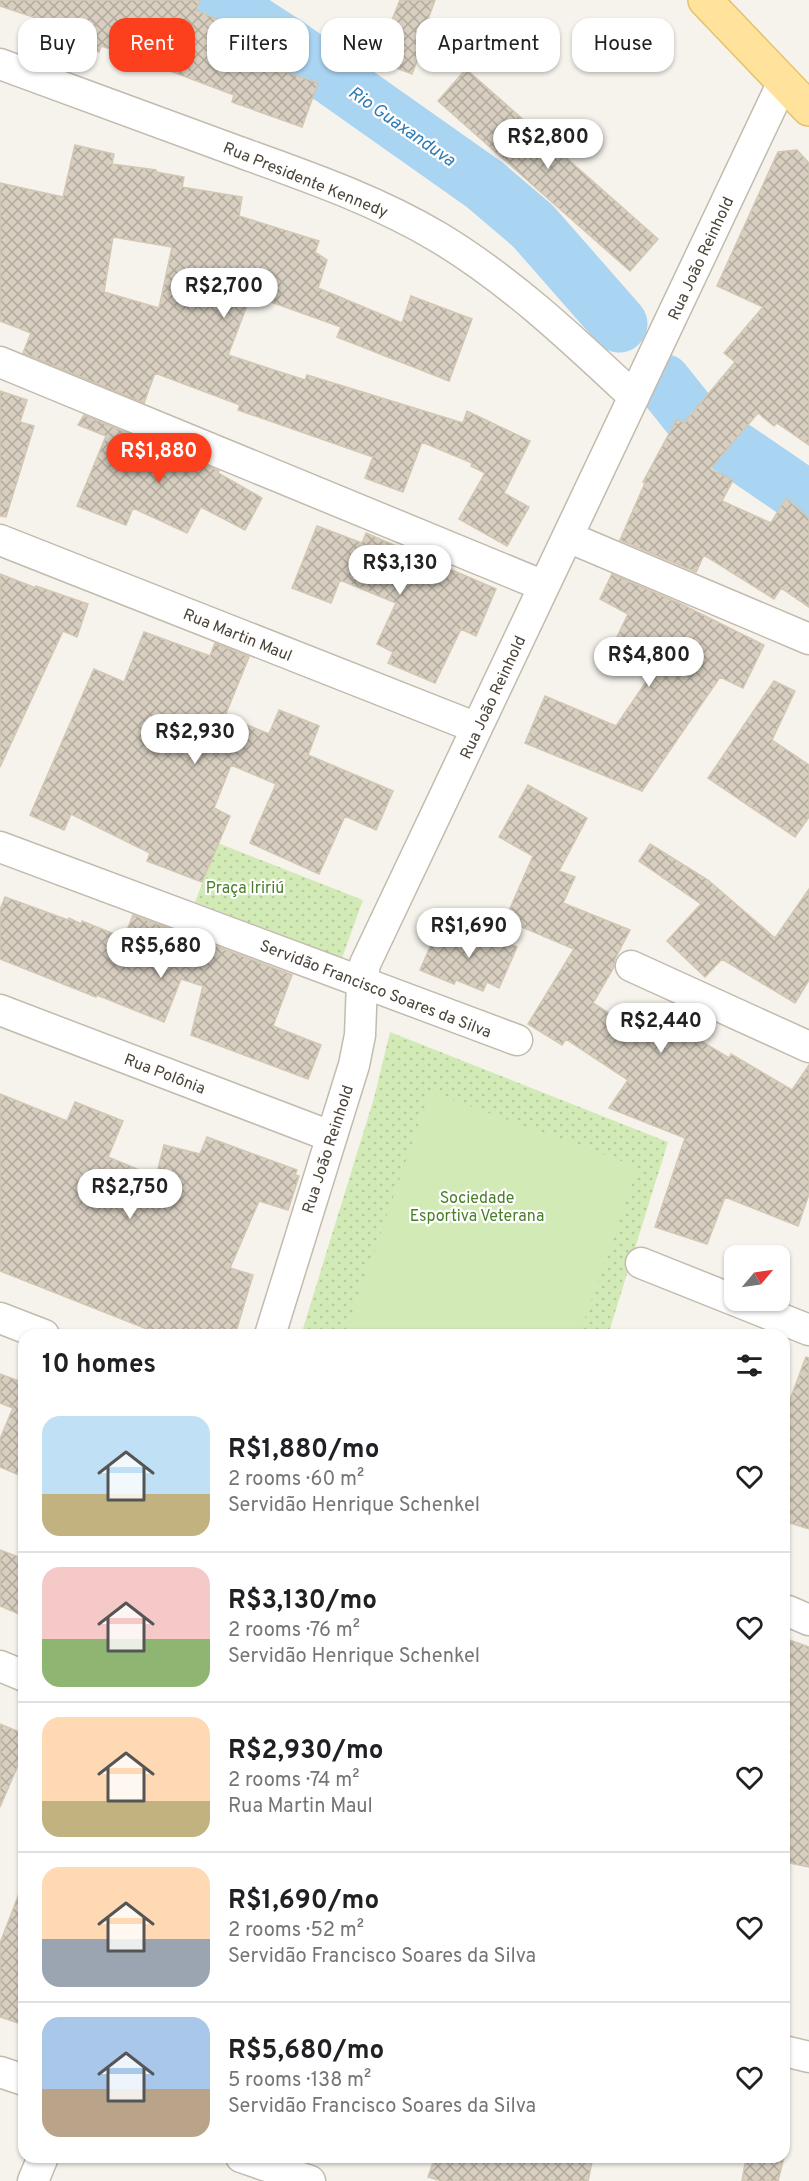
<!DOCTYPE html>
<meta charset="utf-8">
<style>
:root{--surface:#fff;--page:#f2f2f2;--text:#202124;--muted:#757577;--line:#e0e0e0;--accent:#fc3f1d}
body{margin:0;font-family:Overpass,sans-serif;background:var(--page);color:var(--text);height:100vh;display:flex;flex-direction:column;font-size:22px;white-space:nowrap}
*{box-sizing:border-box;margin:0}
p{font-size:20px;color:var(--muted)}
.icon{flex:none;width:33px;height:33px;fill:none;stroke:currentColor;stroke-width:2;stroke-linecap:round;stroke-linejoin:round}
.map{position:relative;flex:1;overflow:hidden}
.drawer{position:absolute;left:18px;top:1329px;width:772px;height:834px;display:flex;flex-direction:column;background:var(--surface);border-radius:18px;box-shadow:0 2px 4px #0004}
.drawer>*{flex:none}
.banner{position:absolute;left:18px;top:18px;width:774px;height:54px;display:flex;gap:12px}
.needle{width:39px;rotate:61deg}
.fabs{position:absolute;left:724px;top:1245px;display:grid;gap:12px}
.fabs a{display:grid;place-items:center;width:66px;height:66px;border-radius:12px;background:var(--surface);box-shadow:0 2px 4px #0004;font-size:30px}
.price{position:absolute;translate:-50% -51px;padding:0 14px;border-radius:21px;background:#fff;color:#222;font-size:20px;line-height:39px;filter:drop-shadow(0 2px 3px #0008)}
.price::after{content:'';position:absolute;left:50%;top:36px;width:18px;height:14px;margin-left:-9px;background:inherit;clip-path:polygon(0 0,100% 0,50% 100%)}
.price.active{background:var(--accent);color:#fff}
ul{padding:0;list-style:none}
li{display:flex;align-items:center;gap:18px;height:150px;padding:0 24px}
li+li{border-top:2px solid var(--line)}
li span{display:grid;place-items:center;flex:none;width:168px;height:120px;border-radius:18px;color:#555}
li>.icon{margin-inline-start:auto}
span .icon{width:72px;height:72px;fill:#fffc;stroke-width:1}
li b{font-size:26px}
h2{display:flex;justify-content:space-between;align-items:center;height:72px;padding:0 24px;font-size:26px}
.pill{padding:0 21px;border-radius:18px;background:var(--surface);box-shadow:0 2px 4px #0004;font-size:21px;line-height:54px}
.pill.active{background:var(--accent);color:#fff}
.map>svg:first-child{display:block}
.green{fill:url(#green-dots)}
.pitch{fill:#d2eab5}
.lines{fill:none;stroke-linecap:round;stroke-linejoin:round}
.river{stroke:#a9d4f2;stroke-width:57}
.building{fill:url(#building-cross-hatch);stroke:#d3c7b4;stroke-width:1.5;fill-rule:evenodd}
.minor-casing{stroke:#c2bbae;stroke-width:33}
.major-casing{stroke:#e6c16a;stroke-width:36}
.minor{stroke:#fff;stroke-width:30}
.major{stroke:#ffe39c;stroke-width:33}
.labels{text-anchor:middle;stroke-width:4.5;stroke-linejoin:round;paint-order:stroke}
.street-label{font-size:16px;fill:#4b4439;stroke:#fff}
.park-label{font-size:16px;fill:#4a7f2a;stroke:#fff}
.water-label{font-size:18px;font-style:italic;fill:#2e7ab2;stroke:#fff}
</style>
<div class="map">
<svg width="809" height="2181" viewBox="0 0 809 2181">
<defs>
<pattern id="green-dots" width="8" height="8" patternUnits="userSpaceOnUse" patternTransform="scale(1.5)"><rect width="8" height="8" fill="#d2eab5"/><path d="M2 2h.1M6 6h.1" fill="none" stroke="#b6ca9c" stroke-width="1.8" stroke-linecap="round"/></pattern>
<pattern id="building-cross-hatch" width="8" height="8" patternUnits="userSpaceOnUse" patternTransform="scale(1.5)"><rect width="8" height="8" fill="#d8cfc1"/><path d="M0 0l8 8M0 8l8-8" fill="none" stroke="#b1aa9e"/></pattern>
</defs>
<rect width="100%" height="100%" fill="#f6f3ec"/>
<!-- green -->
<path class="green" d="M 218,843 L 363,900 L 342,958 L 195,902 Z
M 390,1032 L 668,1142 L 608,1335 L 301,1335 L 374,1098 Z"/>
<!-- pitch -->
<path class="pitch" d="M 430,1092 L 638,1167 L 579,1335 L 345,1335 Z"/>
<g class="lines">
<!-- river -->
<path class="river" d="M 217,0 L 288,46 L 485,185 L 533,226 L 619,324
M 663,382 L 695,422 L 809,500"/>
</g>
<!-- building -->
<path class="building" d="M 0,0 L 200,0 L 196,10 L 254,35 L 245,58 L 318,83 L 302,127 L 232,102 L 234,95 L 162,68 L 162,66 L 101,46 L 99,52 L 47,33 L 51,23 L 0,6 Z
M 400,0 L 435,0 L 422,36 L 426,38 L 412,74 L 376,60 Z
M 466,69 L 658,239 L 630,271 L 438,101 Z
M 75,145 L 114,154 L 112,164 L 156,170 L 156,172 L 184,177 L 182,187 L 242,197 L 239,216 L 319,241 L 315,252 L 327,260 L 318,288 L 402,323 L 411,296 L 472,319 L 449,381 L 337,337 L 341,327 L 251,295 L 228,355 L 305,380 L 307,375 L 463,423 L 467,411 L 530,441 L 504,493 L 529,507 L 507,546 L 459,519 L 485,473 L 471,466 L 472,463 L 422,442 L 403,492 L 365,478 L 373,457 L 238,410 L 240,405 L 155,373 L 144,403 L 23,353 L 31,333 L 0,321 L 0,183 L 63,197 ZM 113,237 L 172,247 L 159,308 L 104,292 Z
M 797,150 L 809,163 L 809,445 L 777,423 L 774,426 L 758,413 L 710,469 L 733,480 L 722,501 L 771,523 L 786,498 L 809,518 L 809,607 L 781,588 L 774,599 L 704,555 L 696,572 L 620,540 L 645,483 L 643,482 L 677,419 L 684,423 L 735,362 L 724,353 L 763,307 L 717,286 L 778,152 Z
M 0,391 L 27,400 L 20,422 L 34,426 L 6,517 L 0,516 Z
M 84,415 L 219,471 L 218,473 L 262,498 L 245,530 L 201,507 L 187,533 L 133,508 L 126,525 L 77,506 L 106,436 L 78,425 Z
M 317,526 L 362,543 L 366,533 L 496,589 L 476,636 L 461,629 L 435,683 L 388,663 L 393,652 L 377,644 L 396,603 L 340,580 L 331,603 L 292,588 Z
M 0,574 L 36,588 L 36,586 L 88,604 L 77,637 L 63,631 L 0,767 Z
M 612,574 L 681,604 L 764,645 L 743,688 L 720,677 L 642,791 L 525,743 L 545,696 L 616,726 L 661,660 L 632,648 L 634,645 L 617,637 L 628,614 L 600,599 Z
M 144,632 L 210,656 L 215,643 L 249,657 L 225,716 L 269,734 L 279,710 L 319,726 L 308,755 L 393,791 L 376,830 L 345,816 L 319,874 L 250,843 L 276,784 L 231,765 L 214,808 L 230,816 L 202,882 L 147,861 L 150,853 L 71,814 L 64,830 L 30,815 L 94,669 L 124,682 Z
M 774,681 L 795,691 L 772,740 L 809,765 L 809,817 L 795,837 L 708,778 Z
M 528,785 L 587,818 L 559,871 L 575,877 L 563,903 L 630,930 L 615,959 L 614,967 L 593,1003 L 659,1045 L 673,1024 L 729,1058 L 731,1054 L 792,1090 L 809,1065 L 809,1194 L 798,1226 L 725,1197 L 707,1244 L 655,1227 L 685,1138 L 609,1108 L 628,1080 L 566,1039 L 562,1045 L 528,1024 L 574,949 L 505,920 L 533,856 L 499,837 Z
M 650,844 L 708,880 L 775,938 L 809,889 L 809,980 L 795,1003 L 722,959 L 705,977 L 667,941 L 701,904 L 639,861 Z
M 5,897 L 68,920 L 69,918 L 81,924 L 82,921 L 124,938 L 133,915 L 292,975 L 273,1026 L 321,1045 L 308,1079 L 191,1035 L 203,986 L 181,979 L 164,1022 L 97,995 L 96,997 L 0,959 L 0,910 Z
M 462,928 L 469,931 L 470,929 L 517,947 L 499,988 L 487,982 L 483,991 L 456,980 L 454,984 L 420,970 L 433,940 L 436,942 L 438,934 L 457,941 Z
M 0,1094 L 67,1121 L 75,1102 L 123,1121 L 108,1157 L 156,1177 L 164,1145 L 200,1154 L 207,1137 L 297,1170 L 295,1175 L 299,1176 L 288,1210 L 259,1201 L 230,1268 L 253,1275 L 235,1335 L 162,1335 L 0,1271 Z
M 806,1357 L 809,1358 L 809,1529 L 784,1521 L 784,1416 Z
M 0,1374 L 24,1383 L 24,1477 L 0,1467 L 0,1439 L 13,1408 L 0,1403 Z
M 0,1550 L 24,1559 L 24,1616 L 0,1606 Z
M 784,1638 L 809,1647 L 809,1867 L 784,1862 Z
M 0,1724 L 24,1734 L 24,1751 L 0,1807 Z
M 22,1886 L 24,1886 L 24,2025 L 0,2017 L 0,1943 Z
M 435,2157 L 593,2157 L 588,2181 L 442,2181 L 428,2177 Z
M 746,2157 L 784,2157 L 778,2181 L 742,2181 Z"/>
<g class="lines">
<!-- minor casing -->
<g class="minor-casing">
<path id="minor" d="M 0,64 C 78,92 156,121 234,150 C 303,175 374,199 438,237 C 511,281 572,339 634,397
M 0,362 L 544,586
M 568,537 L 809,639
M 0,540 L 477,728
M 0,847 L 517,1040
M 631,966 L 809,1047
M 0,1010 L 330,1136
M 641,1263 L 809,1330
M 0,1318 L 44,1335
M 270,1335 L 354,1065 L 360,1035 L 362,983 L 365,964 L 783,82
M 788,1611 L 809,1620
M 0,1666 L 24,1676
M 784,2051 L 809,2057
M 0,2072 L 24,2080
M 241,2157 L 310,2181
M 33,2181 L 43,2157"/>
</g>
<!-- major casing -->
<g class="major-casing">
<path id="major" d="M 705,0 L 809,109"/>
</g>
<!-- minor -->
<use href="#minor" class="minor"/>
<!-- major -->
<use href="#major" class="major"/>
</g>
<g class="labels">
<!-- street labels -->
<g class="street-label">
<text transform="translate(306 179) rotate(22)" y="6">Rua Presidente Kennedy</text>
<text transform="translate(700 258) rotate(-65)" y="6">Rua João Reinhold</text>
<text transform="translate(238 634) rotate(22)" y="6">Rua Martin Maul</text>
<text transform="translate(492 697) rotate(-65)" y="6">Rua João Reinhold</text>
<text transform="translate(376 988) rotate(21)" y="6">Servidão Francisco Soares da Silva</text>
<text transform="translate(165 1073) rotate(21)" y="6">Rua Polônia</text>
<text transform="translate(327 1149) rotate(-72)" y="6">Rua João Reinhold</text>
</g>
<!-- park labels -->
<g class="park-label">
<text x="245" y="893">Praça Iririú</text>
<text x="477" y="1203">Sociedade<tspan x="477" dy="18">Esportiva Veterana</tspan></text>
</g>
<!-- water labels -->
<g class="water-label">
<text transform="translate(402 126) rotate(35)" y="6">Rio Guaxanduva</text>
</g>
</g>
</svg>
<div class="fabs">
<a><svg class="needle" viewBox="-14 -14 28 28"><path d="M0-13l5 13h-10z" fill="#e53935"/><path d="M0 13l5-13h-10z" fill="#757577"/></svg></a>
</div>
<b class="price" style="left:548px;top:170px">R$2,800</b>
<b class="price" style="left:224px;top:319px">R$2,700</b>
<b class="price active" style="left:159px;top:484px">R$1,880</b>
<b class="price" style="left:400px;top:596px">R$3,130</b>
<b class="price" style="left:649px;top:688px">R$4,800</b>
<b class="price" style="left:195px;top:765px">R$2,930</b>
<b class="price" style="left:469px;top:959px">R$1,690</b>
<b class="price" style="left:161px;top:979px">R$5,680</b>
<b class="price" style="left:661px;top:1054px">R$2,440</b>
<b class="price" style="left:130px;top:1220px">R$2,750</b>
<div class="banner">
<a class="pill">Buy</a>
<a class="pill active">Rent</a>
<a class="pill">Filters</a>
<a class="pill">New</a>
<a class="pill">Apartment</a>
<a class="pill">House</a>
</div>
<section class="drawer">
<h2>10 homes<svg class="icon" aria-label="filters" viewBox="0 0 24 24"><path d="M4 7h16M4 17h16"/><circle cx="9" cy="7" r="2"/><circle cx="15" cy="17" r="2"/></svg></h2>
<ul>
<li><span style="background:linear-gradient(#bfe0f5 65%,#c2b280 0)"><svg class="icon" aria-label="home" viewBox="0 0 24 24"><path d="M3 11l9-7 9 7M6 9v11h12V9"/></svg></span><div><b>R$1,880/mo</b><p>2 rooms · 60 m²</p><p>Servidão Henrique Schenkel</p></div><svg class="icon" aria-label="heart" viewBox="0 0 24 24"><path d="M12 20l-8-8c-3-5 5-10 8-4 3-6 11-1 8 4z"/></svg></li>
<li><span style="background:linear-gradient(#f6c9c9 60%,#8fb573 0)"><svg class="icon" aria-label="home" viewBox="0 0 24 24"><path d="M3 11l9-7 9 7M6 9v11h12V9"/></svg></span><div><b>R$3,130/mo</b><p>2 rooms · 76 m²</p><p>Servidão Henrique Schenkel</p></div><svg class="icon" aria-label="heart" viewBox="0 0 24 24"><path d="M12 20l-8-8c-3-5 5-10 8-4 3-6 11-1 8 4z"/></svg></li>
<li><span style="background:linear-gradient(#ffd9b3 70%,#c2b280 0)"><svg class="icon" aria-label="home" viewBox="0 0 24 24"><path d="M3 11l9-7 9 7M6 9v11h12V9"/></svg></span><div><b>R$2,930/mo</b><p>2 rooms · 74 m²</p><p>Rua Martin Maul</p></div><svg class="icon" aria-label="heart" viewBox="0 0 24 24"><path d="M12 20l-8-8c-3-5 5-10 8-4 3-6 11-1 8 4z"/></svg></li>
<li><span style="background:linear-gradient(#ffd9b3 60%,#9aa5b1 0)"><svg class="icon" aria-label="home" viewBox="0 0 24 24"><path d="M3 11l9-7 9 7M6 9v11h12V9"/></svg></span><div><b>R$1,690/mo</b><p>2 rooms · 52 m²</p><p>Servidão Francisco Soares da Silva</p></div><svg class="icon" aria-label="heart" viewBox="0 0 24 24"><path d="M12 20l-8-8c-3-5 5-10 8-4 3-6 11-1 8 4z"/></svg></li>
<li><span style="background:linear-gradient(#a9c7e8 60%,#b9a48a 0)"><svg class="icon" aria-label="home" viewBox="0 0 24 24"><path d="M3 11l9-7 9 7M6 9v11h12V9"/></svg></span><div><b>R$5,680/mo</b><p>5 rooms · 138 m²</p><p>Servidão Francisco Soares da Silva</p></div><svg class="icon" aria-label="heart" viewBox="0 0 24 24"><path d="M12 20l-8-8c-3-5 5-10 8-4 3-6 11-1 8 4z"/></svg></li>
</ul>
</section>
</div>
